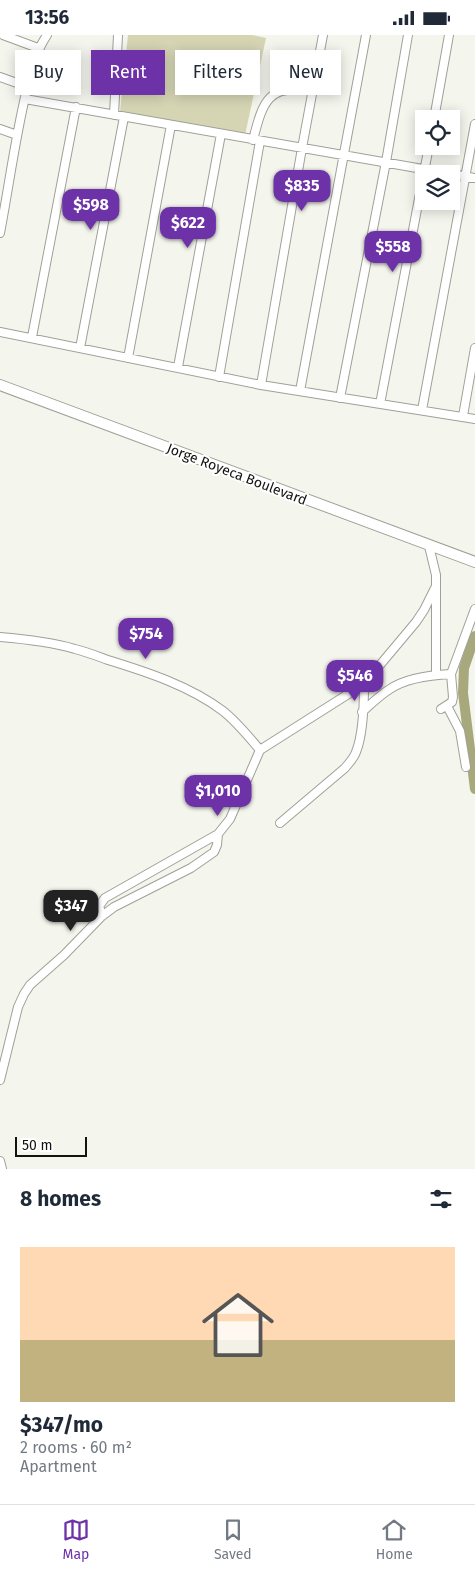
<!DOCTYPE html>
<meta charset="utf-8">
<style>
:root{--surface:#fff;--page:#f6f6f7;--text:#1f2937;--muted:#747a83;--line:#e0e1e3;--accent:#6e32a8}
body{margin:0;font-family:"Fira Sans",sans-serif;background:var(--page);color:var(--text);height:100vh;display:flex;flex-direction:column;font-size:19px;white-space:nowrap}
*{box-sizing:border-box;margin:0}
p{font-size:16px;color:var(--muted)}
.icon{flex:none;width:28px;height:28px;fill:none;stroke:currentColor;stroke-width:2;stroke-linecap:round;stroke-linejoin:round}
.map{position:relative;height:1134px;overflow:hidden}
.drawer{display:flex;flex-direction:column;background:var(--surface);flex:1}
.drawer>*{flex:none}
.top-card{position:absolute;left:15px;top:15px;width:445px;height:45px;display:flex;gap:10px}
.controls{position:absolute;left:415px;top:75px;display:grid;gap:10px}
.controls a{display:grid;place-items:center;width:45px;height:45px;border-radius:0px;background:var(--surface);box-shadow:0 2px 12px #0003;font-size:25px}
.scale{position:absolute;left:15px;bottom:12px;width:72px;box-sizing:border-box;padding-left:5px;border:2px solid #131310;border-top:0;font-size:14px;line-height:18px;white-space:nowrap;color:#131310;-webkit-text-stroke:4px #fff;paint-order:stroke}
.price{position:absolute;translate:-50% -42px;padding:0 11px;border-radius:10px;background:var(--accent);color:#fff;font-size:16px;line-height:32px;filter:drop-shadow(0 1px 2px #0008)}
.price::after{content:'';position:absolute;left:50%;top:30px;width:15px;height:11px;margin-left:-8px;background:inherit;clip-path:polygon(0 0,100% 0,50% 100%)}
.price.current{background:#222;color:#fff}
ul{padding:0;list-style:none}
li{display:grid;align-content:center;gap:10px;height:265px;padding:0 20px}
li+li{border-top:1px solid var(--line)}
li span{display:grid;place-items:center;height:155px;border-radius:0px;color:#555}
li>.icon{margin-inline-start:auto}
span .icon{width:90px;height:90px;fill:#fffc;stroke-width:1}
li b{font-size:21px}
h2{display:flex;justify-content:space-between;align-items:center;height:60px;padding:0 20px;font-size:21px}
.chip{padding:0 18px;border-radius:0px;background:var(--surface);box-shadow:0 2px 12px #0003;font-size:18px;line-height:45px}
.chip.current{background:var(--accent);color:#fff}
.status{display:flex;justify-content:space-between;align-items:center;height:35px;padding:0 25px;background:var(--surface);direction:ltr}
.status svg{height:14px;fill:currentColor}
.tabs{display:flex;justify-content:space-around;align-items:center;height:70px;border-top:1px solid var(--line);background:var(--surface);font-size:14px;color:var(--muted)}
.tabs a{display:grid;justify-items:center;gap:2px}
.tabs .current{color:var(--accent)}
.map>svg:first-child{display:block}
.green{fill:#d5d5b4}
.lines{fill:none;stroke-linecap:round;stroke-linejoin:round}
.canal{stroke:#a8a87d;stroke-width:10}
.minor-casing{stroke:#a0a099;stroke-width:10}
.tertiary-casing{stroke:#a0a099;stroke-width:12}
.minor{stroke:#fff;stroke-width:8}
.tertiary{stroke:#fff;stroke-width:10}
.labels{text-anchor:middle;stroke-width:4;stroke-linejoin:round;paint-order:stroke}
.street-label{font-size:14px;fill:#131310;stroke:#fff}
</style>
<div class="status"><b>13:56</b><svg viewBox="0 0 49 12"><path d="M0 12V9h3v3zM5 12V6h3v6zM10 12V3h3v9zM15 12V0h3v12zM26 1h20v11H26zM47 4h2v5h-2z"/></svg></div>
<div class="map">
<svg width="475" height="1134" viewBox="0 0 475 1134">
<rect width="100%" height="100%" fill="#f4f5ed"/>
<!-- green -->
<path class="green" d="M 128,0 L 252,0 L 266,3 L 245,100 L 120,76 Z"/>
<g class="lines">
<!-- canal -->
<path class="canal" d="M 475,601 L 464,633 L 463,658 L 475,754"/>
<!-- minor casing -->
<g class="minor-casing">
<path id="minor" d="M 3,0 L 38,13
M 0,42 L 28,52
M 25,64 L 451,139
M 114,80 L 118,0
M 434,84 L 449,0
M 0,94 L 17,100
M 253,105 C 263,66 268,48 314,56
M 451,139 L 475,143
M 0,198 C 9,151 15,104 26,58 C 31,37 35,18 47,0
M 0,297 L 261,350 L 475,384
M 32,302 L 76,72
M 80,313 L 124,82
M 128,323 L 171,90
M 178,332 L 221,99
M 219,342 L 260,106
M 261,350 L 302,113 L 323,0
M 300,356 L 366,0
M 340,363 L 386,127 L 408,0
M 380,369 L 429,111
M 422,375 L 475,89
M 463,381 L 475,313
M 429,511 L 436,540 L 436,640
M 0,602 C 25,604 51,607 75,614 C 87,617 97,621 108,625 C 147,637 190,651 223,676 C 237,687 248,701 260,715
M 447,671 L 460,696 L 466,732
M 441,674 L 452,667 L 453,662 L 451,639 L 475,574
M 362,677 C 371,669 380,660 390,654 C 406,643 432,640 451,639
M 280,788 L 345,733 C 349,728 354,723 356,717 C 363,700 364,667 364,649
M 102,881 L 99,871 L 105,863 L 218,799 L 230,784 L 260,715 L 364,649 L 416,587 L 424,575 L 436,551
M 0,1045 L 18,972 L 24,959 L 30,950 L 64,920 L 102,881 L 114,872 L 191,833 L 214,817 L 217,810 L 218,799
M 0,1126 L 2,1134"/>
</g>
<!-- tertiary casing -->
<g class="tertiary-casing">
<path id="tertiary" d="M 0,350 L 475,527"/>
</g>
<!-- minor -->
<use href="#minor" class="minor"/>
<!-- tertiary -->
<use href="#tertiary" class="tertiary"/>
</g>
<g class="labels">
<!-- street labels -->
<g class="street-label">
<text transform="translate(237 439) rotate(21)" y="5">Jorge Royeca Boulevard</text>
</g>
</g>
</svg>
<div class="controls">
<a><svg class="icon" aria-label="locate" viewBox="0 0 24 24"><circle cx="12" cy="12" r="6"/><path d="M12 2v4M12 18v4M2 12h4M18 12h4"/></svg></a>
<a><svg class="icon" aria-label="layers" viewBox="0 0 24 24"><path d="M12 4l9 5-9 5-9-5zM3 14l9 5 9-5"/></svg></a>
</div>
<div class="scale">50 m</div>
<b class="price" style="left:302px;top:177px">$835</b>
<b class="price" style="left:91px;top:196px">$598</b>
<b class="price" style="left:188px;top:214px">$622</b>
<b class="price" style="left:393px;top:238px">$558</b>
<b class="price" style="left:146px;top:625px">$754</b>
<b class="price" style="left:355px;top:667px">$546</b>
<b class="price" style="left:218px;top:782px">$1,010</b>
<b class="price current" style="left:71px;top:897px">$347</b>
<div class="top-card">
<a class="chip">Buy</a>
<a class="chip current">Rent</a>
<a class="chip">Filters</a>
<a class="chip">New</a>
</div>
</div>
<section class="drawer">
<h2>8 homes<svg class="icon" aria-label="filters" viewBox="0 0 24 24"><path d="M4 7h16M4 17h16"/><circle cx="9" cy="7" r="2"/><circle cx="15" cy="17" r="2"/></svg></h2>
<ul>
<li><span style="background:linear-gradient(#ffd9b3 60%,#c2b280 0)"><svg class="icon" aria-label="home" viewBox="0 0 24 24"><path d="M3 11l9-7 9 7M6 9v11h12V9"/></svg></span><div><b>$347/mo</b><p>2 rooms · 60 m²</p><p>Apartment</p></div></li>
</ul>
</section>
<nav class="tabs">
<a class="current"><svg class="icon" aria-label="map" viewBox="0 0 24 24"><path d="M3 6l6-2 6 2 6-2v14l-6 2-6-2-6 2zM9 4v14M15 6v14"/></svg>Map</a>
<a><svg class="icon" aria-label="saved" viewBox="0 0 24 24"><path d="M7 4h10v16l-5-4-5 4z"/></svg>Saved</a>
<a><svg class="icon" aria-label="home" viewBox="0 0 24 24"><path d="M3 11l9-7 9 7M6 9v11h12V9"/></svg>Home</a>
</nav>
